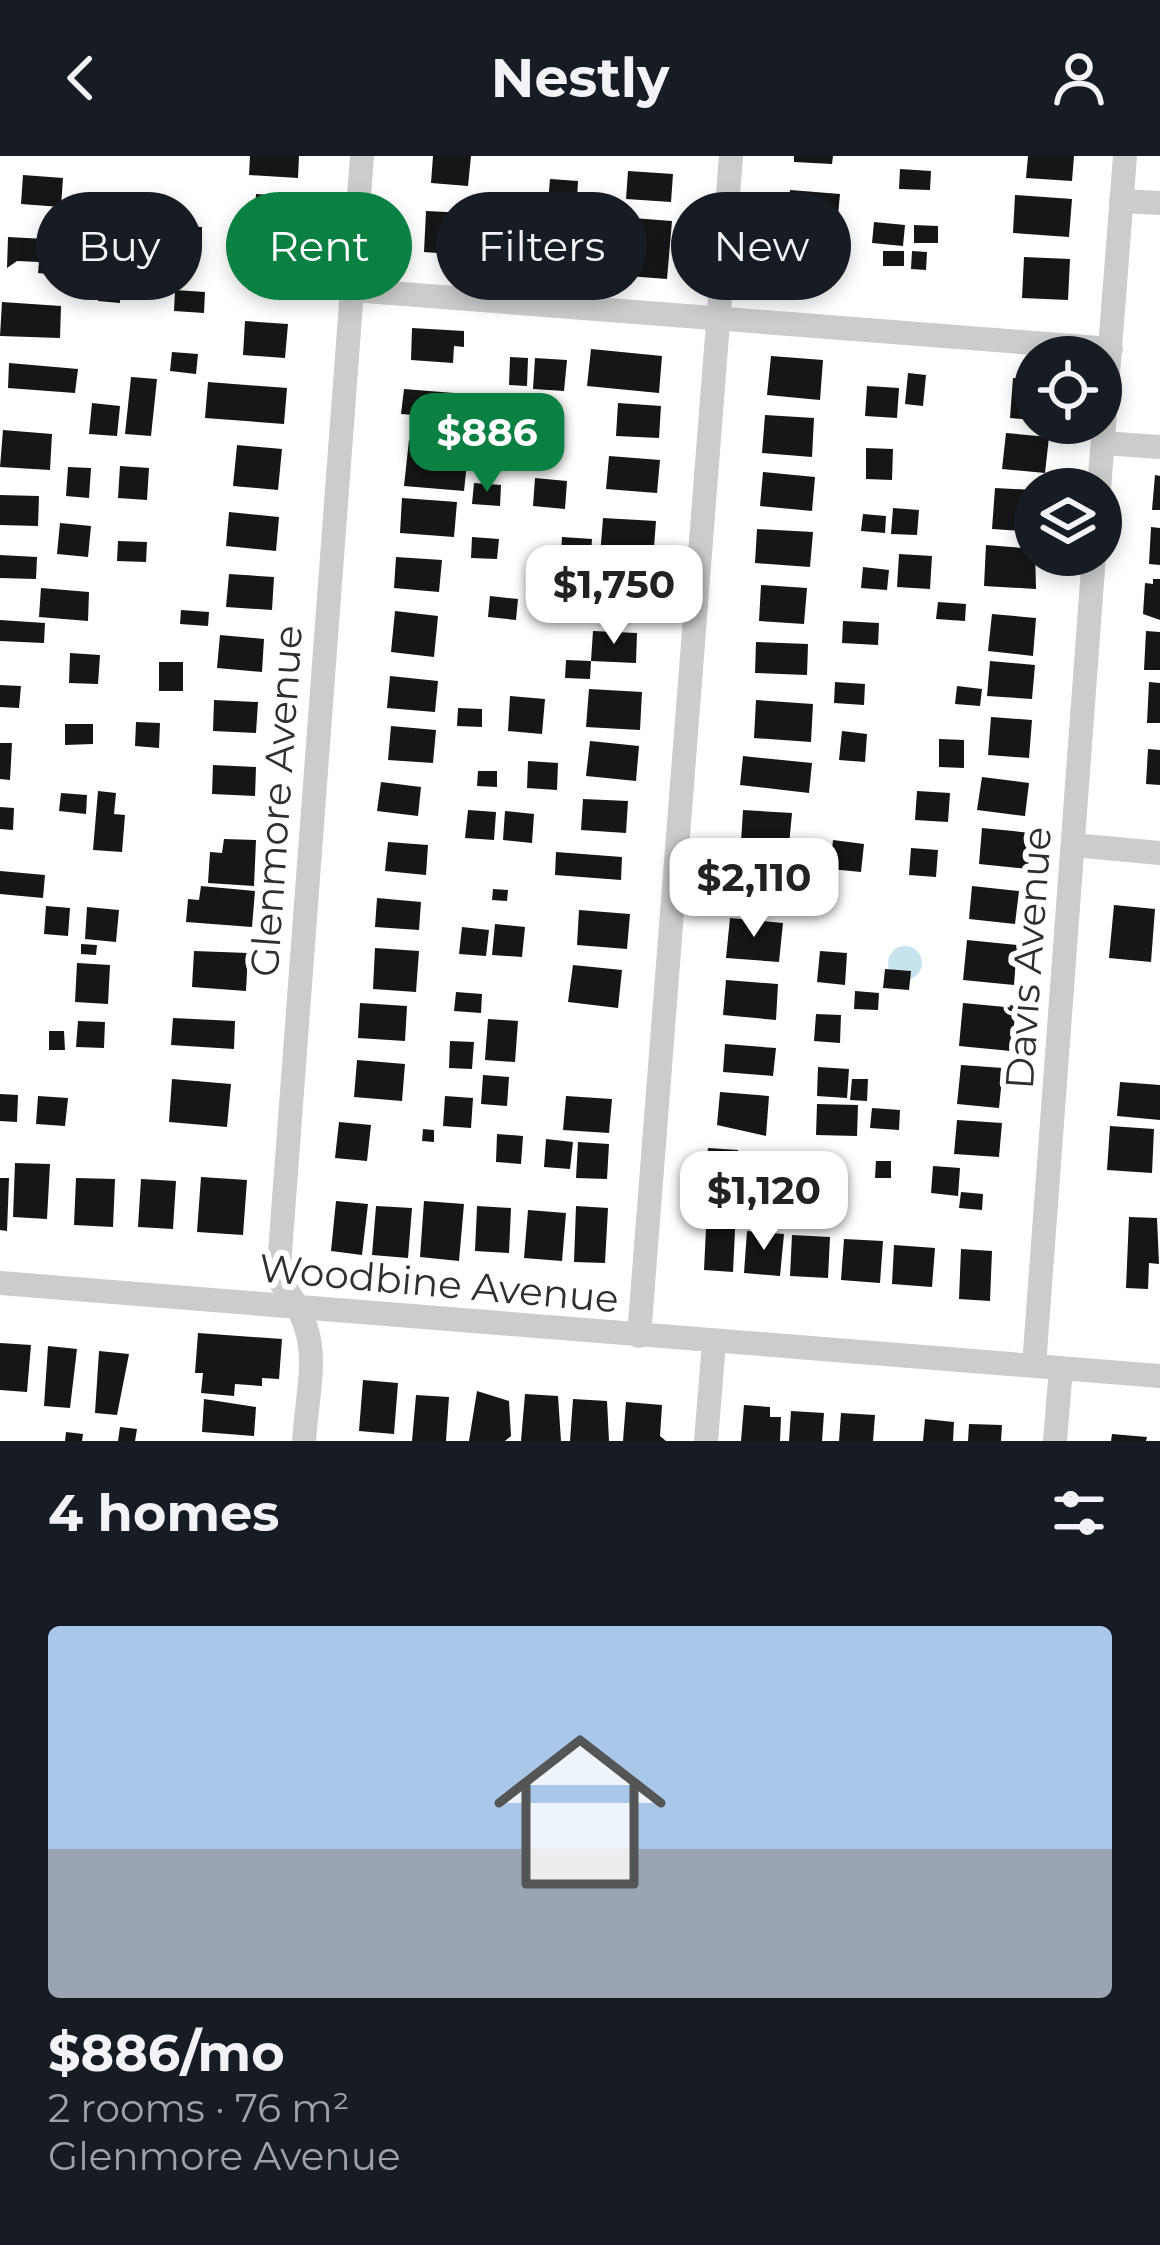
<!DOCTYPE html>
<meta charset="utf-8">
<style>
:root{--surface:#171b24;--page:#20242c;--text:#f1f3f6;--muted:#9ea1a6;--line:#363941;--accent:#0b8043}
body{margin:0;font-family:Montserrat,sans-serif;background:var(--page);color:var(--text);height:100vh;display:flex;flex-direction:column;font-size:45px;white-space:nowrap}
*{box-sizing:border-box;margin:0}
p{font-size:39px;color:var(--muted)}
.icon{flex:none;width:66px;height:66px;fill:none;stroke:currentColor;stroke-width:2;stroke-linecap:round;stroke-linejoin:round}
.map{position:relative;height:1285px;overflow:hidden}
.side{display:flex;flex-direction:column;background:var(--surface);flex:1}
.side>*{flex:none}
.banner{position:absolute;left:36px;top:36px;width:1089px;height:108px;display:flex;gap:24px}
.fabs{position:absolute;left:1014px;top:180px;display:grid;gap:24px}
.fabs a{display:grid;place-items:center;width:108px;height:108px;border-radius:50%;background:var(--surface);box-shadow:0 6px 18px #0003;font-size:60px}
.price{position:absolute;translate:-50% -102px;padding:0 27px;border-radius:24px;background:#fff;color:#222;font-size:39px;line-height:78px;filter:drop-shadow(0 3px 6px #0008)}
.price::after{content:'';position:absolute;left:50%;top:72px;width:36px;height:27px;margin-left:-18px;background:inherit;clip-path:polygon(0 0,100% 0,50% 100%)}
.price.current{background:var(--accent);color:#fff}
ul{padding:0;list-style:none}
li{display:grid;align-content:center;gap:24px;height:636px;padding:0 48px}
li+li{border-top:3px solid var(--line)}
li span{display:grid;place-items:center;height:372px;border-radius:12px;color:#555}
li>.icon{margin-inline-start:auto}
span .icon{width:216px;height:216px;fill:#fffc;stroke-width:1}
li b{font-size:51px}
h2{display:flex;justify-content:space-between;align-items:center;height:144px;padding:0 48px;font-size:51px}
.pill{padding:0 42px;border-radius:54px;background:var(--surface);box-shadow:0 6px 18px #0003;font-size:42px;line-height:108px}
.pill.current{background:var(--accent);color:#fff}
header{display:flex;justify-content:space-between;align-items:center;height:156px;padding:0 48px;background:var(--surface);font-size:54px;font-weight:700}
.map>svg:first-child{display:block}
.water{fill:#c7e3ee}
.building{fill:#161616}
.lines{fill:none;stroke-linecap:round;stroke-linejoin:round}
.minor{stroke:#ccc;stroke-width:24}
.labels{text-anchor:middle;stroke-width:12;stroke-linejoin:round;paint-order:stroke}
.street-label{font-size:39px;fill:#2f2f2f;stroke:#fff}
</style>
<header><svg class="icon" aria-label="back" viewBox="0 0 24 24"><path d="M15 5l-7 7 7 7"/></svg>Nestly<svg class="icon" aria-label="person" viewBox="0 0 24 24"><circle cx="12" cy="8" r="4"/><path d="M4 21q1-7 8-7t8 7"/></svg></header>
<div class="map">
<svg width="1160" height="1285" viewBox="0 0 1160 1285">
<rect width="100%" height="100%" fill="#fff"/>
<!-- water -->
<path class="water" d="M888 807a17 17 0 1 1 34 0a17 17 0 1 1-34 0Z"/>
<!-- building -->
<path class="building" d="M 250,0 L 299,0 L 298,22 L 249,19 Z
M 433,0 L 471,0 L 468,30 L 431,27 Z
M 794,0 L 833,0 L 832,8 L 794,6 Z
M 1028,0 L 1074,0 L 1072,25 L 1026,22 Z
M 900,13 L 931,15 L 930,34 L 899,33 Z
M 628,15 L 673,18 L 671,46 L 626,43 Z
M 23,19 L 63,22 L 61,51 L 21,48 Z
M 550,23 L 578,25 L 576,61 L 547,58 Z
M 790,34 L 840,38 L 837,70 L 788,67 Z
M 256,38 L 298,41 L 296,72 L 254,69 Z
M 1015,39 L 1072,43 L 1069,81 L 1013,77 Z
M 516,40 L 537,41 L 537,58 L 515,57 Z
M 426,55 L 467,57 L 464,99 L 424,96 Z
M 593,59 L 672,65 L 667,123 L 588,117 L 589,98 L 546,94 L 549,61 L 592,65 Z
M 513,62 L 544,65 L 541,90 L 511,87 Z
M 76,64 L 104,66 L 103,84 L 75,82 Z
M 874,66 L 905,69 L 903,90 L 872,87 Z
M 914,69 L 938,70 L 938,87 L 914,87 Z
M 175,70 L 202,71 L 202,91 L 175,90 Z
M 780,78 L 826,81 L 822,119 L 777,116 Z
M 8,81 L 83,85 L 81,109 L 60,108 L 59,119 L 38,117 L 39,106 L 17,105 L 7,112 Z
M 883,95 L 904,95 L 904,110 L 883,110 Z
M 912,95 L 927,96 L 926,114 L 911,113 Z
M 1024,101 L 1070,103 L 1068,144 L 1022,142 Z
M 247,102 L 293,104 L 292,131 L 245,128 Z
M 98,130 L 120,131 L 120,147 L 98,145 Z
M 175,134 L 205,136 L 204,157 L 174,155 Z
M 2,146 L 61,150 L 60,182 L 0,180 Z
M 245,165 L 288,168 L 285,202 L 243,199 Z
M 412,172 L 464,175 L 464,191 L 454,190 L 453,207 L 411,204 Z
M 591,193 L 662,200 L 659,237 L 587,230 Z
M 172,196 L 198,198 L 196,218 L 170,215 Z
M 771,200 L 823,204 L 820,244 L 767,239 Z
M 510,201 L 528,202 L 527,230 L 509,229 Z
M 535,202 L 567,204 L 564,235 L 533,233 Z
M 9,207 L 78,213 L 75,237 L 8,232 Z
M 908,217 L 926,219 L 923,250 L 905,248 Z
M 131,221 L 157,223 L 151,280 L 125,278 Z
M 1013,222 L 1035,224 L 1035,264 L 1010,262 Z
M 208,226 L 287,232 L 284,268 L 205,262 Z
M 867,230 L 899,232 L 897,262 L 865,260 Z
M 404,233 L 454,237 L 451,270 L 424,268 L 425,260 L 401,258 Z
M 92,247 L 120,250 L 117,280 L 89,278 Z
M 618,247 L 661,250 L 659,282 L 616,280 Z
M 765,259 L 814,262 L 812,301 L 762,297 Z
M 466,266 L 511,270 L 509,292 L 464,288 Z
M 3,274 L 52,278 L 50,314 L 0,311 Z
M 1006,277 L 1049,281 L 1045,317 L 1002,313 Z
M 409,284 L 453,288 L 452,306 L 467,307 L 464,335 L 404,330 Z
M 237,289 L 282,293 L 278,334 L 233,330 Z
M 866,292 L 893,293 L 892,324 L 866,323 Z
M 609,300 L 660,304 L 657,337 L 606,333 Z
M 120,310 L 149,312 L 147,344 L 118,342 Z
M 68,311 L 91,312 L 89,342 L 66,340 Z
M 763,316 L 815,321 L 812,355 L 760,350 Z
M 1155,319 L 1160,320 L 1160,354 L 1152,354 Z
M 535,322 L 567,325 L 565,353 L 533,350 Z
M 474,327 L 501,329 L 500,350 L 472,348 Z
M 995,332 L 1035,334 L 1035,376 L 992,373 Z
M 0,339 L 39,340 L 38,370 L 0,369 Z
M 402,342 L 457,346 L 454,381 L 400,377 Z
M 893,352 L 919,354 L 917,379 L 891,378 Z
M 229,356 L 279,361 L 276,395 L 226,390 Z
M 863,358 L 886,360 L 885,377 L 861,375 Z
M 603,362 L 656,365 L 653,404 L 600,400 Z
M 60,367 L 91,370 L 88,401 L 57,398 Z
M 1151,371 L 1160,372 L 1160,409 L 1149,408 Z
M 757,373 L 813,376 L 810,411 L 755,407 Z
M 472,381 L 499,383 L 497,403 L 471,402 Z
M 562,381 L 592,383 L 590,414 L 560,412 Z
M 118,385 L 147,386 L 146,406 L 117,405 Z
M 986,389 L 1035,393 L 1036,433 L 984,430 Z
M 899,398 L 932,400 L 930,433 L 897,431 Z
M 0,399 L 37,401 L 36,423 L 0,422 Z
M 396,401 L 442,404 L 439,436 L 394,432 Z
M 863,411 L 889,414 L 887,434 L 861,432 Z
M 229,418 L 274,421 L 272,454 L 226,451 Z
M 603,419 L 644,421 L 642,450 L 601,447 Z
M 1153,423 L 1160,423 L 1160,464 L 1143,458 L 1145,427 L 1153,428 Z
M 761,429 L 807,432 L 804,468 L 759,465 Z
M 41,432 L 89,436 L 88,465 L 39,461 Z
M 490,440 L 518,443 L 516,464 L 488,461 Z
M 938,446 L 966,448 L 965,465 L 936,463 Z
M 558,447 L 579,448 L 578,465 L 557,464 Z
M 181,454 L 209,456 L 208,470 L 180,468 Z
M 395,455 L 438,460 L 434,501 L 391,496 Z
M 992,458 L 1036,462 L 1033,500 L 988,495 Z
M 0,464 L 45,467 L 44,487 L 0,485 Z
M 843,465 L 879,467 L 878,489 L 842,487 Z
M 593,475 L 637,477 L 636,507 L 591,505 Z
M 1146,475 L 1160,476 L 1160,514 L 1144,514 Z
M 220,479 L 264,483 L 262,516 L 217,512 Z
M 756,486 L 808,488 L 807,519 L 755,517 Z
M 70,497 L 100,499 L 98,528 L 69,527 Z
M 566,504 L 591,505 L 590,523 L 565,522 Z
M 990,505 L 1035,509 L 1032,543 L 987,540 Z
M 159,506 L 183,506 L 183,535 L 159,535 Z
M 390,520 L 438,525 L 435,556 L 387,552 Z
M 835,526 L 865,528 L 864,549 L 834,547 Z
M 1149,526 L 1160,527 L 1160,567 L 1147,567 Z
M 0,529 L 21,530 L 19,552 L 0,551 Z
M 957,530 L 982,533 L 980,550 L 955,548 Z
M 589,533 L 642,536 L 640,574 L 586,571 Z
M 510,540 L 545,543 L 542,578 L 508,575 Z
M 214,544 L 258,546 L 256,577 L 213,575 Z
M 756,544 L 813,548 L 811,586 L 754,582 Z
M 458,552 L 482,553 L 482,571 L 457,570 Z
M 991,561 L 1032,564 L 1029,602 L 988,599 Z
M 136,566 L 160,567 L 159,592 L 135,590 Z
M 65,568 L 93,568 L 93,588 L 65,589 Z
M 391,570 L 436,574 L 433,607 L 388,604 Z
M 842,575 L 867,578 L 865,606 L 839,604 Z
M 939,583 L 964,584 L 964,612 L 939,611 Z
M 590,585 L 639,590 L 636,625 L 586,620 Z
M 0,587 L 12,587 L 10,624 L 0,623 Z
M 1148,593 L 1160,594 L 1160,629 L 1146,628 Z
M 743,600 L 812,607 L 809,637 L 740,629 Z
M 528,605 L 558,607 L 557,634 L 527,632 Z
M 213,609 L 256,611 L 255,640 L 212,638 Z
M 478,615 L 497,615 L 497,631 L 477,630 Z
M 982,621 L 1029,627 L 1025,660 L 977,654 Z
M 381,626 L 421,631 L 418,660 L 377,655 Z
M 98,635 L 116,637 L 114,658 L 125,659 L 122,696 L 93,694 Z
M 917,635 L 950,637 L 948,666 L 915,664 Z
M 61,637 L 87,639 L 86,658 L 59,655 Z
M 583,643 L 628,645 L 626,677 L 581,674 Z
M 0,651 L 14,652 L 13,674 L 0,673 Z
M 468,654 L 496,656 L 494,684 L 465,682 Z
M 743,654 L 792,657 L 789,689 L 741,686 Z
M 505,655 L 534,658 L 532,687 L 503,684 Z
M 982,672 L 1032,677 L 1028,713 L 979,708 Z
M 224,683 L 256,684 L 254,730 L 208,727 L 210,696 L 222,697 Z
M 833,684 L 864,688 L 861,716 L 830,713 Z
M 388,686 L 428,689 L 426,719 L 385,715 Z
M 911,692 L 938,694 L 936,721 L 909,719 Z
M 556,696 L 622,701 L 621,724 L 555,719 Z
M 733,708 L 784,712 L 781,750 L 730,746 Z
M 0,715 L 45,719 L 43,742 L 0,738 Z
M 201,730 L 255,735 L 252,771 L 186,766 L 188,743 L 199,744 Z
M 972,730 L 1019,735 L 1015,768 L 969,763 Z
M 493,733 L 508,734 L 507,745 L 492,744 Z
M 377,742 L 421,746 L 419,774 L 375,771 Z
M 1114,749 L 1155,753 L 1151,806 L 1109,802 Z
M 46,750 L 70,752 L 68,780 L 44,778 Z
M 87,751 L 119,754 L 116,786 L 85,783 Z
M 579,754 L 630,758 L 627,793 L 577,789 Z
M 730,762 L 783,767 L 779,806 L 726,802 Z
M 495,768 L 525,771 L 522,801 L 492,799 Z
M 462,771 L 489,774 L 486,800 L 459,798 Z
M 967,784 L 1017,789 L 1014,829 L 963,824 Z
M 81,788 L 97,789 L 96,799 L 81,798 Z
M 375,792 L 419,795 L 416,836 L 373,833 Z
M 194,795 L 248,797 L 246,835 L 192,831 Z
M 820,795 L 847,797 L 845,829 L 817,826 Z
M 77,807 L 110,809 L 108,848 L 75,846 Z
M 573,809 L 622,814 L 618,852 L 568,846 Z
M 885,813 L 911,815 L 909,834 L 883,832 Z
M 726,824 L 778,828 L 776,864 L 723,859 Z
M 855,835 L 879,837 L 878,854 L 854,853 Z
M 456,836 L 482,838 L 481,857 L 454,855 Z
M 360,847 L 407,850 L 405,885 L 358,882 Z
M 963,847 L 1016,852 L 1011,895 L 959,890 Z
M 816,858 L 841,859 L 840,887 L 814,885 Z
M 173,862 L 235,865 L 234,893 L 171,889 Z
M 488,863 L 518,865 L 515,906 L 485,904 Z
M 78,865 L 105,866 L 104,892 L 76,891 Z
M 49,875 L 64,875 L 65,894 L 49,894 Z
M 450,885 L 474,886 L 472,913 L 449,912 Z
M 725,888 L 776,892 L 773,920 L 723,916 Z
M 357,904 L 405,908 L 402,945 L 354,941 Z
M 961,909 L 1003,912 L 999,952 L 957,948 Z
M 818,911 L 849,913 L 847,942 L 817,940 Z
M 483,919 L 509,921 L 507,950 L 481,948 Z
M 172,923 L 231,928 L 227,971 L 169,966 Z
M 852,923 L 868,923 L 867,945 L 850,944 Z
M 1120,926 L 1160,929 L 1160,964 L 1117,960 Z
M 720,936 L 769,940 L 766,980 L 717,969 Z
M 0,938 L 18,939 L 17,966 L 0,965 Z
M 38,940 L 68,942 L 65,970 L 36,968 Z
M 445,940 L 473,942 L 471,972 L 443,970 Z
M 566,940 L 612,943 L 609,977 L 563,974 Z
M 817,948 L 858,949 L 857,980 L 816,979 Z
M 872,952 L 900,954 L 899,974 L 870,972 Z
M 957,964 L 1002,967 L 999,1001 L 954,998 Z
M 339,966 L 371,969 L 367,1005 L 335,1002 Z
M 1110,970 L 1154,973 L 1152,1017 L 1107,1014 Z
M 423,973 L 434,974 L 434,986 L 422,985 Z
M 497,978 L 523,980 L 521,1008 L 496,1006 Z
M 546,983 L 573,986 L 570,1013 L 544,1011 Z
M 578,986 L 609,988 L 607,1023 L 576,1022 Z
M 708,992 L 738,994 L 736,1026 L 705,1024 Z
M 876,1005 L 891,1005 L 891,1022 L 875,1022 Z
M 15,1007 L 50,1008 L 47,1063 L 13,1061 Z
M 933,1010 L 960,1012 L 958,1040 L 931,1037 Z
M 201,1021 L 247,1024 L 243,1079 L 197,1076 Z
M 0,1022 L 9,1022 L 7,1075 L 0,1074 Z
M 76,1022 L 115,1023 L 113,1071 L 74,1069 Z
M 141,1023 L 176,1025 L 173,1073 L 138,1071 Z
M 961,1036 L 983,1038 L 982,1054 L 959,1052 Z
M 336,1045 L 368,1048 L 362,1099 L 331,1095 Z
M 424,1045 L 464,1048 L 459,1105 L 420,1101 Z
M 376,1050 L 412,1052 L 408,1102 L 372,1099 Z
M 477,1050 L 511,1052 L 509,1097 L 475,1095 Z
M 576,1050 L 608,1052 L 605,1107 L 574,1106 Z
M 707,1052 L 736,1053 L 733,1116 L 704,1114 Z
M 528,1054 L 566,1057 L 562,1105 L 524,1102 Z
M 1129,1061 L 1157,1062 L 1159,1108 L 1149,1107 L 1148,1133 L 1126,1132 Z
M 747,1075 L 784,1078 L 780,1120 L 744,1117 Z
M 792,1079 L 830,1081 L 828,1122 L 790,1120 Z
M 844,1083 L 883,1085 L 880,1127 L 841,1124 Z
M 894,1089 L 935,1092 L 932,1131 L 892,1128 Z
M 961,1093 L 992,1095 L 990,1145 L 959,1143 Z
M 198,1177 L 282,1183 L 279,1223 L 262,1222 L 262,1230 L 235,1228 L 234,1240 L 201,1237 L 203,1217 L 195,1217 Z
M 0,1187 L 31,1189 L 27,1236 L 0,1234 Z
M 48,1190 L 77,1193 L 70,1252 L 44,1250 Z
M 99,1195 L 129,1198 L 117,1259 L 95,1257 Z
M 363,1224 L 398,1227 L 394,1278 L 359,1275 Z
M 477,1235 L 509,1245 L 511,1280 L 505,1285 L 469,1285 Z
M 525,1238 L 558,1240 L 561,1285 L 521,1285 Z
M 416,1239 L 449,1241 L 446,1285 L 412,1285 Z
M 204,1243 L 256,1251 L 254,1280 L 202,1276 Z
M 573,1243 L 607,1245 L 609,1285 L 570,1285 Z
M 626,1246 L 662,1249 L 660,1280 L 666,1285 L 623,1285 Z
M 744,1249 L 770,1251 L 770,1261 L 781,1261 L 780,1285 L 741,1285 Z
M 791,1255 L 824,1257 L 822,1285 L 789,1285 Z
M 841,1257 L 875,1259 L 873,1285 L 839,1285 Z
M 925,1263 L 954,1266 L 953,1285 L 923,1285 Z
M 969,1268 L 1002,1269 L 1001,1285 L 968,1285 Z
M 120,1271 L 137,1273 L 135,1285 L 118,1285 Z
M 66,1276 L 83,1278 L 82,1285 L 65,1285 Z
M 1112,1278 L 1147,1281 L 1146,1285 L 1111,1285 Z"/>
<g class="lines">
<!-- minor -->
<path class="minor" d="M 1121,45 L 1160,47
M 352,134 L 1111,193
M 1103,287 L 1160,291
M 1099,333 L 1125,0
M 1073,689 L 1160,697
M 0,1127 L 1160,1220
M 639,1180 L 731,0
M 1034,1210 L 1094,399
M 304,1285 C 309,1215 326,1181 278,1123 L 362,0
M 706,1285 L 714,1187
M 1055,1285 L 1061,1212"/>
</g>
<g class="labels">
<!-- street labels -->
<g class="street-label">
<text transform="translate(276 645) rotate(-86)" y="14">Glenmore Avenue</text>
<text transform="translate(1028 802) rotate(-86)" y="14">Davis Avenue</text>
<text transform="translate(439 1127) rotate(5)" y="14">Woodbine Avenue</text>
</g>
</g>
</svg>
<div class="fabs">
<a><svg class="icon" aria-label="locate" viewBox="0 0 24 24"><circle cx="12" cy="12" r="6"/><path d="M12 2v4M12 18v4M2 12h4M18 12h4"/></svg></a>
<a><svg class="icon" aria-label="layers" viewBox="0 0 24 24"><path d="M12 4l9 5-9 5-9-5zM3 14l9 5 9-5"/></svg></a>
</div>
<b class="price current" style="left:487px;top:339px">$886</b>
<b class="price" style="left:614px;top:491px">$1,750</b>
<b class="price" style="left:754px;top:784px">$2,110</b>
<b class="price" style="left:764px;top:1097px">$1,120</b>
<div class="banner">
<a class="pill">Buy</a>
<a class="pill current">Rent</a>
<a class="pill">Filters</a>
<a class="pill">New</a>
</div>
</div>
<section class="side">
<h2>4 homes<svg class="icon" aria-label="filters" viewBox="0 0 24 24"><path d="M4 7h16M4 17h16"/><circle cx="9" cy="7" r="2"/><circle cx="15" cy="17" r="2"/></svg></h2>
<ul>
<li><span style="background:linear-gradient(#a9c7e8 60%,#9aa5b1 0)"><svg class="icon" aria-label="home" viewBox="0 0 24 24"><path d="M3 11l9-7 9 7M6 9v11h12V9"/></svg></span><div><b>$886/mo</b><p>2 rooms · 76 m²</p><p>Glenmore Avenue</p></div></li>
</ul>
</section>
